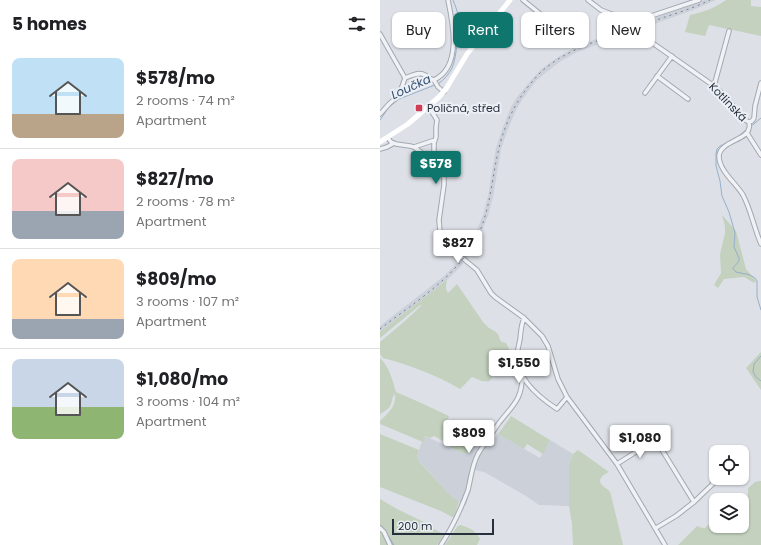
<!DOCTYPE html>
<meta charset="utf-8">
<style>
:root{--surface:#fff;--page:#f6f6f6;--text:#202124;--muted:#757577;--line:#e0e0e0;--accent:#0f766e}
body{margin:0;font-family:Poppins,sans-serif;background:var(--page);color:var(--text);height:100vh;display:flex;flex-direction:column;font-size:15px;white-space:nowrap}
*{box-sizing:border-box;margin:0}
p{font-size:13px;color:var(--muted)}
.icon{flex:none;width:22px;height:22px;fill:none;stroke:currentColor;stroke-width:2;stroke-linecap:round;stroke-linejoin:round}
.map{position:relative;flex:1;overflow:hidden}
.drawer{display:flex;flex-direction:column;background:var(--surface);width:380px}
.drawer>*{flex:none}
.top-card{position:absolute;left:12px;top:12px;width:309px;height:36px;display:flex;gap:8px}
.controls{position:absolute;left:329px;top:445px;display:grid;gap:8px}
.controls a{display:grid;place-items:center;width:40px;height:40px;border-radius:8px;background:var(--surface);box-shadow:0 1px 3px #0004;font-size:20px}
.scale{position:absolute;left:12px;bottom:10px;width:102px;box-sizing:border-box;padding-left:4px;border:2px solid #262f3e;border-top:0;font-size:11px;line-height:14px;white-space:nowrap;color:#262f3e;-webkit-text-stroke:3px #ecf0f5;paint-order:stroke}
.price{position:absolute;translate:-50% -34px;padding:0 9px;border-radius:4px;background:#fff;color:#222;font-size:13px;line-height:26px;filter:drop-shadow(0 1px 2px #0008)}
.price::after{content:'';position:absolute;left:50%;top:24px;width:12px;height:9px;margin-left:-6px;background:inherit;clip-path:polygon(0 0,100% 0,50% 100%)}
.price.selected{background:var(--accent);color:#fff}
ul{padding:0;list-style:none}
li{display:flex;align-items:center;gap:12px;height:100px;padding:0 12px}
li+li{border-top:1px solid var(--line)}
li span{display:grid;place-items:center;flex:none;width:112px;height:80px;border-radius:8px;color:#555}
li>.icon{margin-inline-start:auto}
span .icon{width:48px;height:48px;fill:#fffc;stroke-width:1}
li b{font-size:17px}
h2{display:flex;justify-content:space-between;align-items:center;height:48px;padding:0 12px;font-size:17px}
.chip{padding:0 14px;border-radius:8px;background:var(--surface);box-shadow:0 1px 3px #0004;font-size:14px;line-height:36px}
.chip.selected{background:var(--accent);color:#fff}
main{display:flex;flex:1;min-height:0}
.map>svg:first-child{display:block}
.built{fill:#cbd0d9}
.green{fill:#c3d1be}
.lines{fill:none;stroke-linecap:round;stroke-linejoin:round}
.stream{stroke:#96afc9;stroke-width:1}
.minor-casing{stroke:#a2a8b1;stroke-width:5.5}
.minor{stroke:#f0f2f5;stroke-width:3.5}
.secondary{stroke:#fff;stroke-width:5}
.rail{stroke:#768091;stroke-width:1;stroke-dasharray:2 4;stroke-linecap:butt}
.poi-dot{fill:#d13d54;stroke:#ecf0f5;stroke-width:1.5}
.labels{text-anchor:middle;stroke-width:4;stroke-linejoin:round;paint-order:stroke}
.street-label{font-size:11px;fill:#262f3e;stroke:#ecf0f5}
.poi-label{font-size:11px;fill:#262f3e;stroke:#ecf0f5;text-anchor:start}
.water-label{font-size:12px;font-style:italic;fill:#2f4e73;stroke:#ecf0f5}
</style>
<main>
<section class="drawer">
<h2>5 homes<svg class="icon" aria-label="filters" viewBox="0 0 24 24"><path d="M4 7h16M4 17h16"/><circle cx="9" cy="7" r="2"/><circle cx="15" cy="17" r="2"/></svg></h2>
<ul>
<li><span style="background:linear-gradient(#bfe0f5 70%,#b9a48a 0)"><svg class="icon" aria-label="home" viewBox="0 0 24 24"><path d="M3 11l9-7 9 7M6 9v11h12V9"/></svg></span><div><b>$578/mo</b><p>2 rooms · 74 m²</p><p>Apartment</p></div></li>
<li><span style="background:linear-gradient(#f6c9c9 65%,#9aa5b1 0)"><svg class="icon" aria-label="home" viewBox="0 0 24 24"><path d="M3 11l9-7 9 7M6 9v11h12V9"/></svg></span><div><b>$827/mo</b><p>2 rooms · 78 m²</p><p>Apartment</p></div></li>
<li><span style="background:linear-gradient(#ffd9b3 75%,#9aa5b1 0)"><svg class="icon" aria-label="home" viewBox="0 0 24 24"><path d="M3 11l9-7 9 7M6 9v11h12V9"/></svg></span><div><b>$809/mo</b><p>3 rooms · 107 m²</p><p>Apartment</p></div></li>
<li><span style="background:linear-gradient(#c9d6e8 60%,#8fb573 0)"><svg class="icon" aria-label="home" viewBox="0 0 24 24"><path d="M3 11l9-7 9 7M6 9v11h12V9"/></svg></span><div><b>$1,080/mo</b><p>3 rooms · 104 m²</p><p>Apartment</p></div></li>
</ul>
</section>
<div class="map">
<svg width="381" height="545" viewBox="0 0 381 545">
<rect width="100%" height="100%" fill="#dde1e7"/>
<!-- built -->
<path class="built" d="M 324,0 L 336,0 L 313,10 L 199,51 L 181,61 L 164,74 L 156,81 L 142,100 L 136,110 L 128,129 L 121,149 L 113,197 L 108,216 L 101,234 L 92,252 L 80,267 L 67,280 L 0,332 L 0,326 L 64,276 L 76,264 L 87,249 L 96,232 L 103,215 L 108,196 L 116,148 L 123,127 L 131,107 L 137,97 L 153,78 L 160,70 L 178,57 L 197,46 Z
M 118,434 L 160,458 L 170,440 L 193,454 L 189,465 L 189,506 L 159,505 L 146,496 L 104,472 L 94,470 L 90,490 L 86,505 L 79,502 L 68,493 L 38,460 L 37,456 L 42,441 L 43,442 L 44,438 L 45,436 L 84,454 L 91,450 L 94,445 L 104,449 L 112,439 L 114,439 Z"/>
<!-- green -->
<path class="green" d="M 346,0 L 371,0 L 371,6 L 381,7 L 381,36 L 329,25 L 325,36 L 305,32 L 310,15 C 324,12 335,8 346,0 Z
M 342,215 L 356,231 L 366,269 L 376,281 L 374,283 L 364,277 L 344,279 L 338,288 L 334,285 L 341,273 L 340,254 L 345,233 L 345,226 Z
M 67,280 C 66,285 65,288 68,293 L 77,284 L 103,322 L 109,328 L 116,332 L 119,336 L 120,340 L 122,342 L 126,343 L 131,353 L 131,355 L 125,361 L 122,359 L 112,370 C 112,372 112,375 112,377 C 110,386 97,379 92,377 L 80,389 C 57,375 29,365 3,358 L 0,354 L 0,342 L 25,321 L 42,305 L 39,306 L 0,338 L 0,332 Z
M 381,352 L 381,390 L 366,368 Z
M 0,358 C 10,368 12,379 16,392 L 39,402 L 69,416 L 64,427 L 94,445 L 91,450 L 84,454 L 68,446 L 72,437 L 71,435 L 67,443 L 54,436 L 50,438 L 45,436 L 44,438 L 45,440 L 44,442 L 43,442 L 0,424 L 0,421 C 9,412 16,407 15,394 C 11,398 13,401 10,406 C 8,410 3,412 0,414 Z
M 131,416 L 170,440 L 163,454 L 147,444 L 144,449 L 118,434 Z
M 0,434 L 39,450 L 37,456 L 38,460 L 44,467 L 68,493 L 79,502 L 74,517 L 72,517 L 61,511 L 0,487 Z
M 198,450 L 229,472 C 223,475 216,480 223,486 C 224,488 227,488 228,490 C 230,491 231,494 231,495 L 243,545 L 193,545 L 192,524 L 189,506 L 189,465 L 193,454 Z
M 379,481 L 381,481 L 381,545 L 298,545 L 317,526 L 322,528 L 325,528 L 336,517 L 336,526 L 362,526 L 362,500 L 355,500 L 362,495 L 368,495 L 368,488 L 375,482 Z
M 0,499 L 17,509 L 48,524 L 53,529 L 62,533 L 64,536 L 57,545 L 0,545 Z
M 80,525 C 88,527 97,531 100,539 L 97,545 L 65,545 L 77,527 Z"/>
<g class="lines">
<!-- stream -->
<path class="stream" d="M 58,84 C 64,80 69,74 72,68 C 77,57 79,27 78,15 C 77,10 75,5 73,0
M 0,120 L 9,107 L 19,99 L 55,85
M 370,127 L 381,118
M 356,138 L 366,130
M 347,143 L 340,146 L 337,149 L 336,154 L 336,166 L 340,181 L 342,196 L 349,212 L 355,233 L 354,247 L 359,258 L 359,261 L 353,268 L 354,270 L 356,272 L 370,275 L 375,278 L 377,281 L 377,297 L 381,310
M 381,356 L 374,364 L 373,372 L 376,377 L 381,381
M 7,534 L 14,545"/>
<!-- minor casing -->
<g class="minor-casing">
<path id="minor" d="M 143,0 L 190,38
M 208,0 L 221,10 L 250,21 L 256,33 L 274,44 L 334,86 L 343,94 L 365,120 L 369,122 C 369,124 370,126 369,128 C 368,140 340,141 339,156 C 339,171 356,183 363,195 C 371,210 374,228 381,244
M 250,21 L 262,19 L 319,0
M 0,34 L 25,78
M 277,76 L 308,99
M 334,86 L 349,31
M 64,92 L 58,87 L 54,80 C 82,67 73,24 68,0
M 265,93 L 292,56
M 49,107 L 57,120 L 56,127 L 56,137 L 54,143 L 54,162
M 0,114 L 9,104 L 19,95 L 25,78 C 31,76 39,71 45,75 C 48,77 50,79 54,80
M 369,122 L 372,121 L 374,118 L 375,106 L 381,83
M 367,133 L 381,155
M 8,138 L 11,142 L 16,144 L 30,146 L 34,147 L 54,162 L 59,168 L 62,173 L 64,178 L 64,185 L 59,220 L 60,232 L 62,237 L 80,256 L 97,270 L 111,293 L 115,297 L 144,318 L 162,336 L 168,346 L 178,379 L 187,397 L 237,464 L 285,545
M 34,147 L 55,140
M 0,149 L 7,147 L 14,143
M 144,318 C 141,325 141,331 140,339 C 139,345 137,351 137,357 C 138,380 160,398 177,409 L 187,397
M 237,464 L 259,450 L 266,447 L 279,445 L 314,502
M 0,528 L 4,532 L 10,545
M 276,528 L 296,516 L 314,502 L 339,478
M 61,545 C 72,528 81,509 88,490 C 91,478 92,465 98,454 C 104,444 112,433 119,423 C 132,406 143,399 142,375"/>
</g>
<!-- minor -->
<use href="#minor" class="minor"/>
<!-- secondary -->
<path class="secondary" d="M 0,142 L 28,124 L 59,97 L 66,89 L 87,54 L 130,0"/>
<!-- rail -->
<path class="rail" d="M 0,329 C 36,301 79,276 99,233 C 111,206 112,176 119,148 C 126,119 140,93 161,72 C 182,53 208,44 234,35 C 251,29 268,23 285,17 C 300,12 316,7 330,0"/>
</g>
<!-- markers -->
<rect class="poi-dot" x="35" y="104" width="8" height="8" rx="2"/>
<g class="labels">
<!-- street labels -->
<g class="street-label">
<text transform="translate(348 102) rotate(46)" y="4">Kotlinská</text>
</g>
<!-- poi labels -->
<g class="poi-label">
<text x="47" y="112">Poličná, střed</text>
</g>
<!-- water labels -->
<g class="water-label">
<text transform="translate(31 87) rotate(-25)" y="4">Loučka</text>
</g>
</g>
</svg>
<div class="controls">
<a><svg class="icon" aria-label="locate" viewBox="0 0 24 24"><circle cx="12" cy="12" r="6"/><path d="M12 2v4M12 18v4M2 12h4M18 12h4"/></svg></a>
<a><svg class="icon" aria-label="layers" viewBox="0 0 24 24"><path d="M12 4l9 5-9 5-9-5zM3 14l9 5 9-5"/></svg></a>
</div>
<div class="scale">200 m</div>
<b class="price selected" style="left:56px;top:185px">$578</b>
<b class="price" style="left:78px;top:264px">$827</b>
<b class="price" style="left:139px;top:384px">$1,550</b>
<b class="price" style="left:89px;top:454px">$809</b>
<b class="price" style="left:260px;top:459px">$1,080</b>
<div class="top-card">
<a class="chip">Buy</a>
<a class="chip selected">Rent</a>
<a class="chip">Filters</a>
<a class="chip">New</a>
</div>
</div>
</main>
